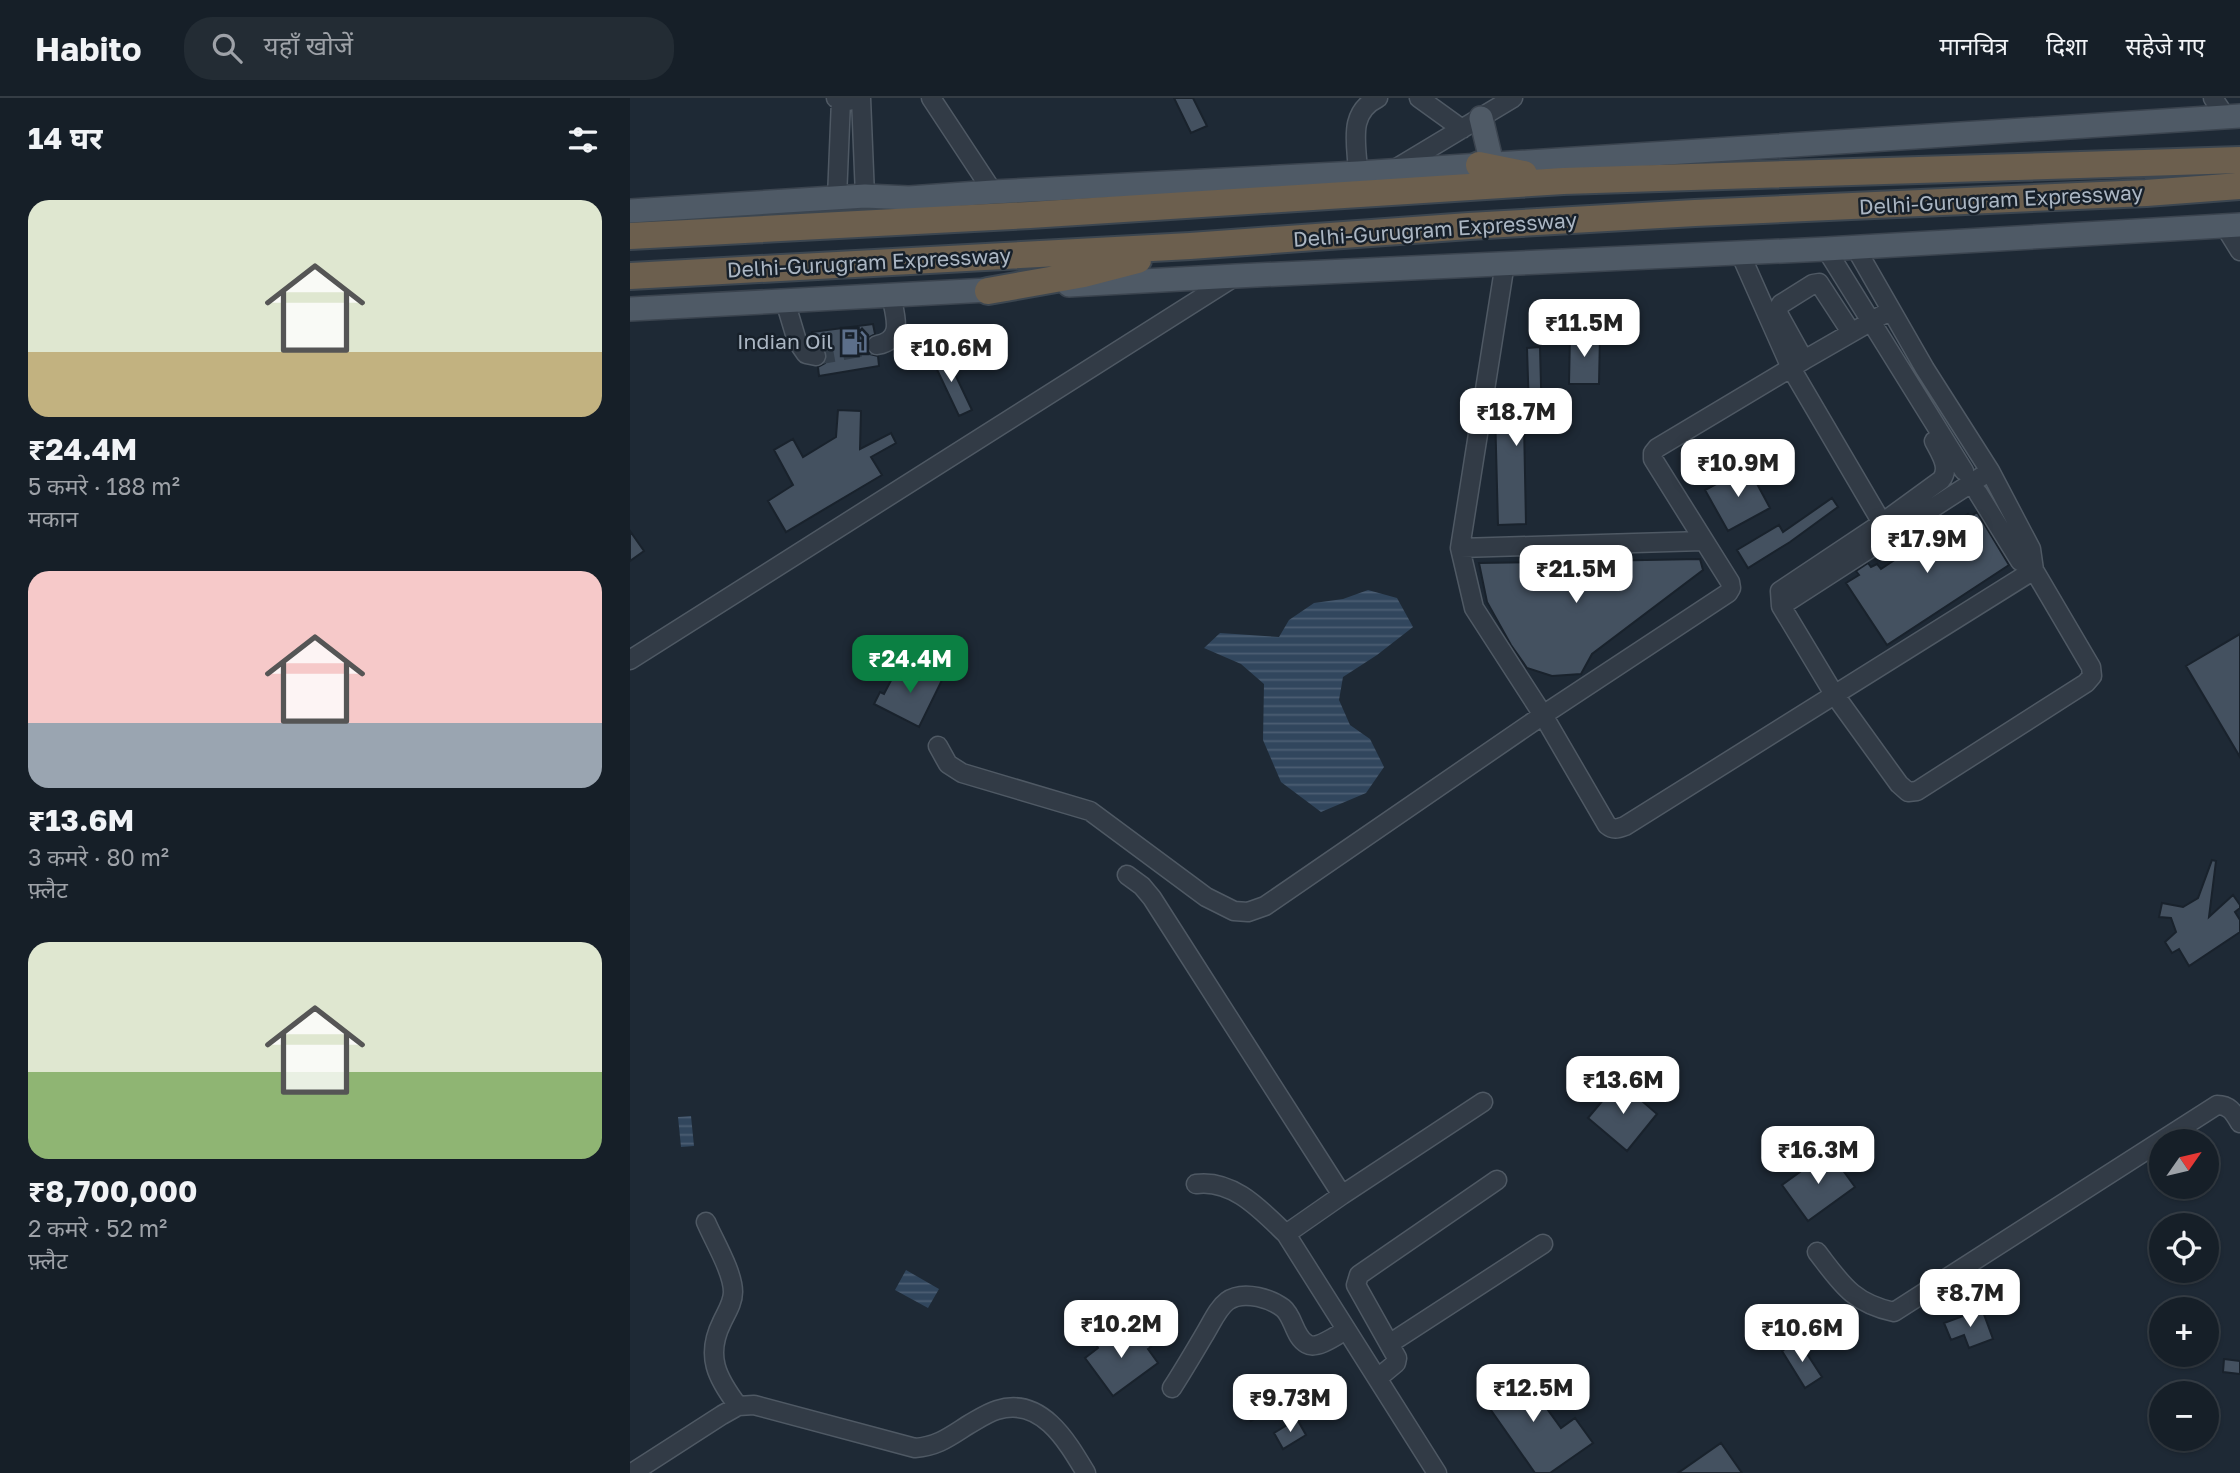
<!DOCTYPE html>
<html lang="hi">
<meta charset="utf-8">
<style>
:root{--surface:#161f28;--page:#232c34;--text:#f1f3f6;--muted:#9ea2a8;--line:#353d45;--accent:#0b8043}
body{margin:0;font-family:"Golos Text","Noto Sans Devanagari",sans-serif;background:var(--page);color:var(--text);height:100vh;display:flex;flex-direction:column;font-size:26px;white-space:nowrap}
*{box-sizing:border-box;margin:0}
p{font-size:23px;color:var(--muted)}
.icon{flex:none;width:38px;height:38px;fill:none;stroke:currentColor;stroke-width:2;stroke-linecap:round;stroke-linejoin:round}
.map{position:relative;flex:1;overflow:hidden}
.drawer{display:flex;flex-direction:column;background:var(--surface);width:630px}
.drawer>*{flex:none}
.needle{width:46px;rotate:56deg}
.fabs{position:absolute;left:1519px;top:1031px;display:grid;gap:14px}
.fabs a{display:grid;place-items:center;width:70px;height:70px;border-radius:50%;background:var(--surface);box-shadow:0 2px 5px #0004,0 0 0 2px var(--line);font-size:35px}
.price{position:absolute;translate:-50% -60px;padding:0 16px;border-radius:14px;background:#fff;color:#222;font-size:23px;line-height:46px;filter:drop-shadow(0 2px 4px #0008)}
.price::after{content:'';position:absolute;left:50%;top:42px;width:21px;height:16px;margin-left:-10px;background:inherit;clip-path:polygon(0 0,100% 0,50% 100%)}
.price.selected{background:var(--accent);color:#fff}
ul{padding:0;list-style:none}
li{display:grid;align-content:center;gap:14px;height:371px;padding:0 28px}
li span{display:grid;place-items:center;height:217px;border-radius:21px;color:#555}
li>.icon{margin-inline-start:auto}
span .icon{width:126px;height:126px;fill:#fffc;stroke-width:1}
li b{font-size:30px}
h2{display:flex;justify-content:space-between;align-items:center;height:84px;padding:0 28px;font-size:30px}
header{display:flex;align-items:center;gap:42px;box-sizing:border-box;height:98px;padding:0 35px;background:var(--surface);border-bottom:2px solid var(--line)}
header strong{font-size:33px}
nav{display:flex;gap:38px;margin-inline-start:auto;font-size:24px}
.search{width:490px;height:63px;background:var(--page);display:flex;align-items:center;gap:18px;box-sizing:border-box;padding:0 24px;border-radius:28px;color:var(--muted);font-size:26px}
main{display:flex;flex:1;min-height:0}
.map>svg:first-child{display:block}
.water{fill:url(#water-rules)}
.building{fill:#445160;stroke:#19222c;stroke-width:2}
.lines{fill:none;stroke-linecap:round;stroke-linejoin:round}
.minor-tunnel{stroke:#333e4a;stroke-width:18;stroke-dasharray:18 9;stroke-linecap:butt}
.minor-casing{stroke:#4f5964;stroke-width:21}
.major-casing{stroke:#3b444f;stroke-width:26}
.highway-casing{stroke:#3c4650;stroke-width:30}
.minor{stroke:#323b46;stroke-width:18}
.major{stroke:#4f5a66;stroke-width:23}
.highway{stroke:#6c5f4e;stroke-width:26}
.labels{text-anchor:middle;stroke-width:5;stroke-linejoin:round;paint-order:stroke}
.street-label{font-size:21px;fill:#abb6c3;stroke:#17202a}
.poi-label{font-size:21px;fill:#abb6c3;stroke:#17202a;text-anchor:end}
</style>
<header>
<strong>Habito</strong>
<div class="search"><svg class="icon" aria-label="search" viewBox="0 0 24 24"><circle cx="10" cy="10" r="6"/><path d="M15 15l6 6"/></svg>यहाँ खोजें</div>
<nav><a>मानचित्र</a><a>दिशा</a><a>सहेजे गए</a></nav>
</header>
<main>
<section class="drawer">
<h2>14 घर<svg class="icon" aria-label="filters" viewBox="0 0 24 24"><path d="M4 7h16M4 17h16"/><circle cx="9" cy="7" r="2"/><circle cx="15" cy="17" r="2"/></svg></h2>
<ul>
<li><span style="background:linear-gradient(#dfe7d0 70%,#c2b280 0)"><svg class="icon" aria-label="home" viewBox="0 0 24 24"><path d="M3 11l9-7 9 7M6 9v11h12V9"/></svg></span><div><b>₹24.4M</b><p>5 कमरे · 188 m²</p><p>मकान</p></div></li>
<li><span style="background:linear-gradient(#f6c9c9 70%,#9aa5b1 0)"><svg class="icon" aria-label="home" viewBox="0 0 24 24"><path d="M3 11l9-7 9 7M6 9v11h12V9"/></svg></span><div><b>₹13.6M</b><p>3 कमरे · 80 m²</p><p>फ़्लैट</p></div></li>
<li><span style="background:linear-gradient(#dfe7d0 60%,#8fb573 0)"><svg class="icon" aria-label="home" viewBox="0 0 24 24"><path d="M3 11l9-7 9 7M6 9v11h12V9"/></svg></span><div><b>₹8,700,000</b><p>2 कमरे · 52 m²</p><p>फ़्लैट</p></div></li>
</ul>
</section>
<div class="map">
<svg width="1610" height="1375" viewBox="0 0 1610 1375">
<defs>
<pattern id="water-rules" width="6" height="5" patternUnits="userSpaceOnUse" patternTransform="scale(1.75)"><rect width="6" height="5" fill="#31465d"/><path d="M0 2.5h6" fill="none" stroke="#4c5e73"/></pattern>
</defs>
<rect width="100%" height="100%" fill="#1e2935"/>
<!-- water -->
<path class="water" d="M 738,492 L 767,500 L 783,529 L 747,557 L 713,579 L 709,602 L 720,627 L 740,641 L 754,669 L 736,695 L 691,714 L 651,684 L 633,642 L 634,586 L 611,566 L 574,550 L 590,535 L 649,539 L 659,522 L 684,505 L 713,501 Z
M 61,1018 L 64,1048 L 51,1049 L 48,1019 Z
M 1542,1089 L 1571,1089 L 1551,1102 Z
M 276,1172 L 309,1191 L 298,1210 L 265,1192 Z"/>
<!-- building -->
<path class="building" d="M 544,0 L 563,0 L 577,28 L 561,35 Z
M 243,226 L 245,236 L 238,240 L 236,250 L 240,256 L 248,258 L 249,268 L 189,278 L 188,269 L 195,265 L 197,255 L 193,249 L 184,246 L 182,234 Z
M 940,236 L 970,237 L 969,286 L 939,286 Z
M 910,249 L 912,326 L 894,326 L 896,426 L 868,427 L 865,313 L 899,312 L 897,250 Z
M 314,253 L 342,312 L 329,318 L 301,259 Z
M 208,312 L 231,313 L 230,351 L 261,335 L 266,345 L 241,359 L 252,377 L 156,434 L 138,403 L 163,387 L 144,352 L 163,341 L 173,359 L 206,339 Z
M 1118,369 L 1140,410 L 1098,433 L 1075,392 Z
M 1202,400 L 1208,409 L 1160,444 L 1118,470 L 1107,452 L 1149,427 L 1153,434 Z
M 1347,414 L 1379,467 L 1257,547 L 1216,485 L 1229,477 L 1226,473 L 1238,465 L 1241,469 L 1247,466 L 1251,471 L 1269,459 L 1265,454 L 1293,436 L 1290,432 L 1305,422 L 1307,426 L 1318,419 L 1323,426 L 1338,416 L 1340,419 Z
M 0,433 L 14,453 L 0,463 Z
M 1070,461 L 1073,472 L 962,556 L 951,576 L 922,578 L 897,570 L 881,547 L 857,504 L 849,465 Z
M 1610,536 L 1610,659 L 1556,568 Z
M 269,567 L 297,581 L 302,570 L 315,576 L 289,629 L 244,606 L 250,594 L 254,596 Z
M 1582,762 L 1586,763 L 1579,819 L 1603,797 L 1610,807 L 1610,810 L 1605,814 L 1610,822 L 1610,834 L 1559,868 L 1549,851 L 1542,855 L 1535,844 L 1546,834 L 1541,820 L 1529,819 L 1532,805 L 1553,809 L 1568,800 Z
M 989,983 L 1027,1016 L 997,1053 L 958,1020 Z
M 1199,1053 L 1225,1089 L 1178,1123 L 1152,1087 Z
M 1352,1211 L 1363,1241 L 1339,1250 L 1334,1237 L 1321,1242 L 1314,1225 Z
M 502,1230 L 509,1239 L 512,1237 L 521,1249 L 518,1251 L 528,1265 L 483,1298 L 455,1260 L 468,1250 L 466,1246 L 486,1231 L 492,1238 Z
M 1168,1242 L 1192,1279 L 1175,1290 L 1152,1253 Z
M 1594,1261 L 1610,1263 L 1610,1276 L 1593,1274 Z
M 887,1269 L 931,1330 L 945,1320 L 963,1345 L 920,1375 L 905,1375 L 849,1295 Z
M 637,1278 L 652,1304 L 621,1323 L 605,1297 Z
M 667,1321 L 676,1337 L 653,1351 L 644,1335 Z
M 1091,1345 L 1112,1375 L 1048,1375 Z"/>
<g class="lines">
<!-- minor-tunnel -->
<path class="minor-tunnel" d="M 186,258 L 247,247"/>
<!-- minor casing -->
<g class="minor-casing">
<path id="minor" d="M 206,0 L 218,3 L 231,0 L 235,98
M 301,0 L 363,94
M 789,0 L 832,31
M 1583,0 L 1595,18
M 765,71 L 883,0
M 728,75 C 727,46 717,15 748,0
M 207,100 L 211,2
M 1594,127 L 1610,153
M 1225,149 L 1295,271 L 1360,373 L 1401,451 L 1404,472 L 1461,569 L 1462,578 L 1456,585 L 1287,693 L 1278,694 L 1269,686 L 1204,596 L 1151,508 L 1360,373
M 1196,151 L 1334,373
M 1110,155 L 1161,270 L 1252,425 L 1150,493 L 1151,508
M 875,165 L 830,450 L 844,510 L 913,617 L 977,727 C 983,732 987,731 995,728 L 1404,472
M 155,203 L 167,243 L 176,256 L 186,258
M 1221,234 L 1189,185 L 1183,186 L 1151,206 L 1148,211 L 1149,217 L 1174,262 L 1261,212
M 247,247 C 275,242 265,218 261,197
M 1348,395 L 1390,463 L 1403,470
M 1252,425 L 1311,382 C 1321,370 1310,355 1304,343
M 830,450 L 1073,443
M 0,562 L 606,178
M 308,648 L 318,666 L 332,675 L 460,713 L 576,799 L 604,813 L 618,814 L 635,808 L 913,617 L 1098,495 L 1101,490 L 1100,484 L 1023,361 L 1023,355 L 1027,350 L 1174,262
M 497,777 L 512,788 L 522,800 L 712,1097 L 656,1136 L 807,1375
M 566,1086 C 603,1081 631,1112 656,1136
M 712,1097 L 853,1004
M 76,1124 C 84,1143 103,1174 103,1194 C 103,1205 96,1215 92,1224 C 75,1258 87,1280 108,1308
M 1187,1154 C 1211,1185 1222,1205 1264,1214 L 1587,1007 C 1600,1007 1604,1015 1610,1025
M 759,1246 L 913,1146
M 748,1280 L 766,1265 L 767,1260 L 726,1187 L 729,1177 L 867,1082
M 542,1290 C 553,1273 563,1256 573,1239 C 589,1213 593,1192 628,1199 C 637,1201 645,1204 653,1210 C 664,1219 664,1239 677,1246 C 687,1252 707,1237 716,1232
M 2,1375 L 92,1317 L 108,1308 L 124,1307 L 285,1350 C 308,1348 319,1339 338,1327 C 347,1322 357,1315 367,1312 C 411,1298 437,1343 456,1375"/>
</g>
<!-- major casing -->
<g class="major-casing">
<path id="major" d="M 851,20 L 862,66
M 0,113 L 235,98 L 279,100 L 363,94 L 728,75 L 1610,18
M 439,187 L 606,178 L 1196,151 L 1610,127
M 0,211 L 377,191"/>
</g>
<!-- highway casing -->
<g class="highway-casing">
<path id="highway" d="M 849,67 L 894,76
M 0,138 L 400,117 L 933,83 L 1610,62
M 0,178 L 560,148 L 839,128 L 1065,115 L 1516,95 L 1610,88
M 358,193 L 454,176 L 508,162"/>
</g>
<!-- minor -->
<use href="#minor" class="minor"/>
<!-- major -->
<use href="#major" class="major"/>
<!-- highway -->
<use href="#highway" class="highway"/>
</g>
<!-- icons -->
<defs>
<g id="fuel-bare" transform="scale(2.1)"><path d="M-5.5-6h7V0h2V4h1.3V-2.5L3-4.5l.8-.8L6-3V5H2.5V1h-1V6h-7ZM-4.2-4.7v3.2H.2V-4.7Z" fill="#5c6f8a" stroke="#17202a" stroke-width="2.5" paint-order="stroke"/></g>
</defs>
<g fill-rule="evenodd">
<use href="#fuel-bare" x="224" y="244"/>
</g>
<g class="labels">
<!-- street labels -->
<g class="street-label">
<text transform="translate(1371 102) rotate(-3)" y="7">Delhi-Gurugram Expressway</text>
<text transform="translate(805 132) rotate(-4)" y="7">Delhi-Gurugram Expressway</text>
<text transform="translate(239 165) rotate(-3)" y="7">Delhi-Gurugram Expressway</text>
</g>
<!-- poi labels -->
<g class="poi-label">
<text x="203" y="251">Indian Oil</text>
</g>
</g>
</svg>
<div class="fabs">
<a><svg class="needle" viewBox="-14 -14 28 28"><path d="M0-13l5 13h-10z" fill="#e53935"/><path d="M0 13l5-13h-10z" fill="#9ea2a8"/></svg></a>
<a><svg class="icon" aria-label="locate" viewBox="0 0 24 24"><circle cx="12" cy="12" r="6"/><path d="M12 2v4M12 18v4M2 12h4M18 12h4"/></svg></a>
<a>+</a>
<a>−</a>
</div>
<b class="price" style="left:954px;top:261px">₹11.5M</b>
<b class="price" style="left:321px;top:286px">₹10.6M</b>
<b class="price" style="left:886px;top:350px">₹18.7M</b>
<b class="price" style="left:1108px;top:401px">₹10.9M</b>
<b class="price" style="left:1297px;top:477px">₹17.9M</b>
<b class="price" style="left:946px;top:507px">₹21.5M</b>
<b class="price selected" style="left:280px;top:597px">₹24.4M</b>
<b class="price" style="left:993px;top:1018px">₹13.6M</b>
<b class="price" style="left:1188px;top:1088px">₹16.3M</b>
<b class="price" style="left:1340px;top:1231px">₹8.7M</b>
<b class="price" style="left:491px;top:1262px">₹10.2M</b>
<b class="price" style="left:1172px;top:1266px">₹10.6M</b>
<b class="price" style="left:903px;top:1326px">₹12.5M</b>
<b class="price" style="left:660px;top:1336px">₹9.73M</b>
</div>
</main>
